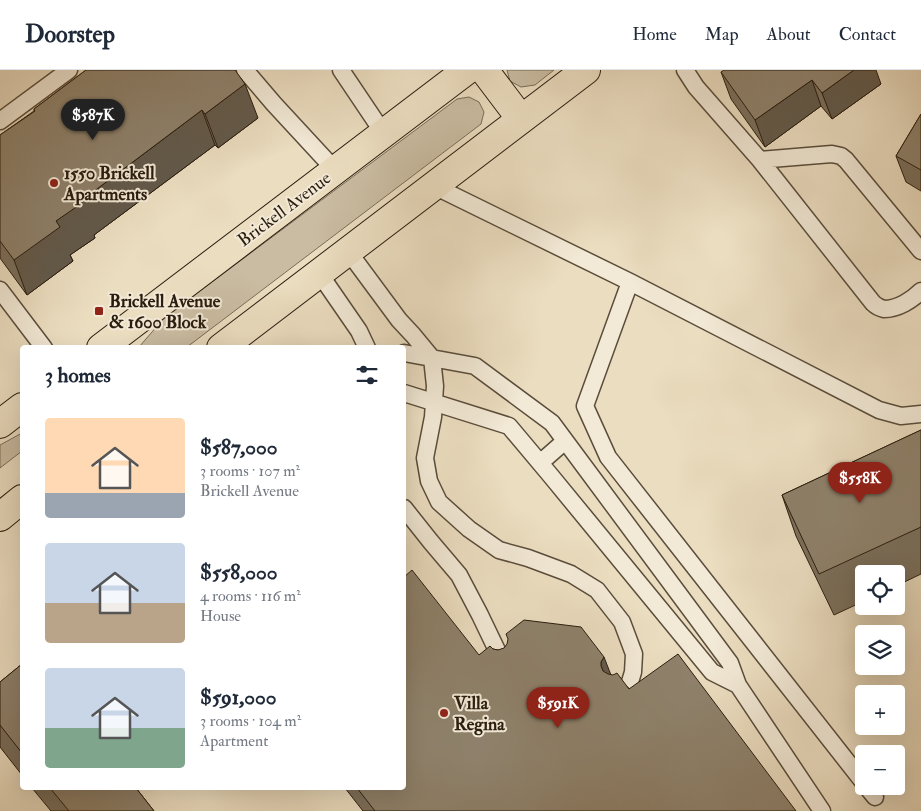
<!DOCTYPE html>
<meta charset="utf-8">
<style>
:root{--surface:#fff;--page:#f6f6f7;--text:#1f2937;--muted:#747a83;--line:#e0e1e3;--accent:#8f2418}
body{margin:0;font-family:"IM FELL Double Pica",serif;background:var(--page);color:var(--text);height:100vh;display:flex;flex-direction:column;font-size:19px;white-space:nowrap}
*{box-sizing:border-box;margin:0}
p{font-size:16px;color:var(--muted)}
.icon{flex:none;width:28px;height:28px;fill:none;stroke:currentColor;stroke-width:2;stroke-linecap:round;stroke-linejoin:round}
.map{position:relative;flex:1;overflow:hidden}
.details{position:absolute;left:20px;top:275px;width:386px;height:445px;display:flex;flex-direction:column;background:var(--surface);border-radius:5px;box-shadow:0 5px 20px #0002}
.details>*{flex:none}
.fabs{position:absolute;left:855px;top:495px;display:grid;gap:10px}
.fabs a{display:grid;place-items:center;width:50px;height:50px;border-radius:5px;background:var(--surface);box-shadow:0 5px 20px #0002;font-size:25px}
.price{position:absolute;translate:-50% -42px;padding:0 11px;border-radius:18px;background:var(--accent);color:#fff;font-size:16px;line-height:32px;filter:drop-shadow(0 1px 2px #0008)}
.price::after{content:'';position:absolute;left:50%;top:30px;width:15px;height:11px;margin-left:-8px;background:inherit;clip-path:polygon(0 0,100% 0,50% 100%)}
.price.current{background:#222;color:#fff}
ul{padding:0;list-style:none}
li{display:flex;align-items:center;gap:15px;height:125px;padding:0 25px}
li span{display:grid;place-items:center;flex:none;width:140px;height:100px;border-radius:5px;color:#555}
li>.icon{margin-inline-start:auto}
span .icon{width:60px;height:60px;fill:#fffc;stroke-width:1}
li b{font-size:21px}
h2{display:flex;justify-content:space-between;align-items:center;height:60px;padding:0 25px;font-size:21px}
header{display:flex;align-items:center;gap:30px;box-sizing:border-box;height:70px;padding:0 25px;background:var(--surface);border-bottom:1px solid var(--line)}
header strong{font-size:24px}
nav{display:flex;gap:28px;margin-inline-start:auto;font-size:18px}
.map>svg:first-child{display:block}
.green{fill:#cabca2;stroke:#7a6c58}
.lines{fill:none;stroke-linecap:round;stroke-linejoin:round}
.lane-casing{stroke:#5a4d3b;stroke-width:19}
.primary-casing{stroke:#2a1d0f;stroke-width:30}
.lane{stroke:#f2e9d6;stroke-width:16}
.primary{stroke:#ebddc0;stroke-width:28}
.wall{fill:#7a6f5c;stroke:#2a1d0f}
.shaded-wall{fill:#635a4b;stroke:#2a1d0f}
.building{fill:#8e816b;stroke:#2a1d0f}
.poi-dot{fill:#8f2418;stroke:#f2e9d6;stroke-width:2}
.labels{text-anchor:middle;stroke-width:4;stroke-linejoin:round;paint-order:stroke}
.poi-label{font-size:18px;font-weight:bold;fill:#2a1d0f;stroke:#f2e9d6;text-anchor:start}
.street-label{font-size:18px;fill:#2a1d0f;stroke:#f2e9d6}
</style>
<header>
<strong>Doorstep</strong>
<nav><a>Home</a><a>Map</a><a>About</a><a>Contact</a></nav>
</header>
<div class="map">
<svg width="921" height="741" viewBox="0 0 921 741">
<rect width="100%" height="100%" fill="#ebddc0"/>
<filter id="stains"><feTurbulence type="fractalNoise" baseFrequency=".004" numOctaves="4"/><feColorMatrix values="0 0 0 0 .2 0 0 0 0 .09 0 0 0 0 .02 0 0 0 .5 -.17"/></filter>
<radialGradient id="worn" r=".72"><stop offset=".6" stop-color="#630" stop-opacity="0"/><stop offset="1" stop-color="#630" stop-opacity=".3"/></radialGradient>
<!-- green -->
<path class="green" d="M 507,0 L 554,0 L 535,15 L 521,17 L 510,11 Z
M 469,27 L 479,32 L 484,42 L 481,54 L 191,274 L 186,277 L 139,277 L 165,247 L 457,29 Z
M 22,363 L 22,381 L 0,398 L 0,375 Z"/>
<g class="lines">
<!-- lane casing -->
<g class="lane-casing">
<path id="lane" d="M 245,0 L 274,34 L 335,100
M 341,0 L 384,64
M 685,0 L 696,17 L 760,90 L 873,233 C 876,236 880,238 884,239 C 898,239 912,230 921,221
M 0,51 L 69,0
M 760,90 L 832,84 L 841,86 L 846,90 L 921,181
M 434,116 L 630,212 L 879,340 L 901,346 L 921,344
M 348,181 L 399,250 L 413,265 L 432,288 L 435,316 L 433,347 L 425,388 L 429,411 L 439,432 L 469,459 L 499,480 L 528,488 L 571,504 L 597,520 L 622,552 L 634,584 L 633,602 L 627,622 L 622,626
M 319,203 L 359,261 L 367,278
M 630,212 L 585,336 L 608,387 L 864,713
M 0,220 L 44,278
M 404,283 L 475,296 L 552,353 L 730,593 L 738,615 L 822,741
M 404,323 L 509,356 L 551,406 L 712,602 L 738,615
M 540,393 L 565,371
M 404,438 L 431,472 L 459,505 L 480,545 L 503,593 L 507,599
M 866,716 L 875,727"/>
</g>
<!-- primary casing -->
<g class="primary-casing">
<path id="primary" d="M 484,0 L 521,49
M 101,278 L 467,0
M 221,278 L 586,0
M 0,354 L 22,337
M 0,447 L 22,429"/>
</g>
<!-- lane -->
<use href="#lane" class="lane"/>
<!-- primary -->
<use href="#primary" class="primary"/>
</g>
<!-- wall -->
<path class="wall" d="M 86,0 L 258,48 L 218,78 L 215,75 L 94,165 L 95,168 L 70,185 L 73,191 L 27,225 L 0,188 L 0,65 L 34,41 L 34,39 Z
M 721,2 L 881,14 L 832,49 L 821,36 L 765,77 L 731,29 Z
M 921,44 L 921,121 L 906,112 L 896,86 Z
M 921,360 L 921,504 L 896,516 L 896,504 L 864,504 L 864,531 L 834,545 L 796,466 L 782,425 Z
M 493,579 L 611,605 L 796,741 L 363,741 L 345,718 L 404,718 L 479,585 Z
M 22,594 L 22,705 L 0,677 L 0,612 Z
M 32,718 L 136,718 L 154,741 L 51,741 Z"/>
<!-- shaded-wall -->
<path class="shaded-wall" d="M 854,0 L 876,0 L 881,14 L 832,49 L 822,23 Z
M 812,10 L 821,36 L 765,77 L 755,50 Z
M 245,14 L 258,48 L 218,78 L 205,44 Z
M 202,40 L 215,75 L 94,165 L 95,168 L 70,185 L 73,191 L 27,225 L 14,190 L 56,151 L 81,131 Z
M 604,587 L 616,618 L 613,623 L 601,596 L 601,592 Z"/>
<!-- building -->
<path class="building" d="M 86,0 L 235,0 L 245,14 L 205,44 L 202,40 L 81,131 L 82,133 L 56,151 L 60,157 L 14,190 L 0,171 L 0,65 L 35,41 L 34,39 Z
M 724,0 L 854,0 L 822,23 L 812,10 L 755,50 L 721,2 Z
M 921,44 L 921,100 L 896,86 Z
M 921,360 L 921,457 L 819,504 L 782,425 Z
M 412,500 L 479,585 L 490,576 L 493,579 L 498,580 L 504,578 L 507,574 L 508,569 L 506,564 L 524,550 L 581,557 L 604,587 L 601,592 L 601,596 L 603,601 L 608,604 L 613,605 L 617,603 L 629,619 L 678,584 L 796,741 L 375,741 L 357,718 L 404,718 L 404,507 Z
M 22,594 L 22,683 L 0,655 L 0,612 Z
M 50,718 L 136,718 L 154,741 L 69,741 Z"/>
<!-- markers -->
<g class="poi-dot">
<circle cx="54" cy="113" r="5"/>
<rect x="94" y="236" width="10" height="10" rx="2.5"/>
<circle cx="444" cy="643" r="5"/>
</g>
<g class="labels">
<!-- poi labels -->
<g class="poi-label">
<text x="64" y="109">1550 Brickell<tspan x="64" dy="21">Apartments</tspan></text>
<text x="109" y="237">Brickell Avenue<tspan x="109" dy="21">&amp; 1600 Block</tspan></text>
<text x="454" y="639">Villa<tspan x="454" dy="21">Regina</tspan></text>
</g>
<!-- street labels -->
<g class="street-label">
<text transform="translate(284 139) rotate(-37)" y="6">Brickell Avenue</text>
</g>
</g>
<rect width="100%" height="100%" filter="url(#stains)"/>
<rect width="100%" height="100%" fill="url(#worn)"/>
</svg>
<div class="fabs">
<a><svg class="icon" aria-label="locate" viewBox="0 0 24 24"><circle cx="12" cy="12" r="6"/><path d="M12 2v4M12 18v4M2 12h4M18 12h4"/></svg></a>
<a><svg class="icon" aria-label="layers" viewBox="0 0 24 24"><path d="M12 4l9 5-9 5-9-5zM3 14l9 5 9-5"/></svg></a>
<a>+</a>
<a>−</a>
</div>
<b class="price current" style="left:93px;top:71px">$587K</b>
<b class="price" style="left:860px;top:434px">$558K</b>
<b class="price" style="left:558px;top:659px">$591K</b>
<section class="details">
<h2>3 homes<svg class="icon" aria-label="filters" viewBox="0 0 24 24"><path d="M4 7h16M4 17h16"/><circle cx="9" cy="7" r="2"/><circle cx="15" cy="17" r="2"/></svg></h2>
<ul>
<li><span style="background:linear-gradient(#ffd9b3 75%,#9aa5b1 0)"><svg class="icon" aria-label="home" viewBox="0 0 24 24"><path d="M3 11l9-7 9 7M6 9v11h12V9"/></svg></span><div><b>$587,000</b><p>3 rooms · 107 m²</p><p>Brickell Avenue</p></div></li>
<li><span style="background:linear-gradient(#c9d6e8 60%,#b9a48a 0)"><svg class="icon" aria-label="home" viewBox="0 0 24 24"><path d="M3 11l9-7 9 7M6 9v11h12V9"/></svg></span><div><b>$558,000</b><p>4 rooms · 116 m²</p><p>House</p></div></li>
<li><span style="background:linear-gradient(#c9d6e8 60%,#7fa58c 0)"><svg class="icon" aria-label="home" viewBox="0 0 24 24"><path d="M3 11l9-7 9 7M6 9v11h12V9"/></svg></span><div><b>$591,000</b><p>3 rooms · 104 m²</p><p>Apartment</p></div></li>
</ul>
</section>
</div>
